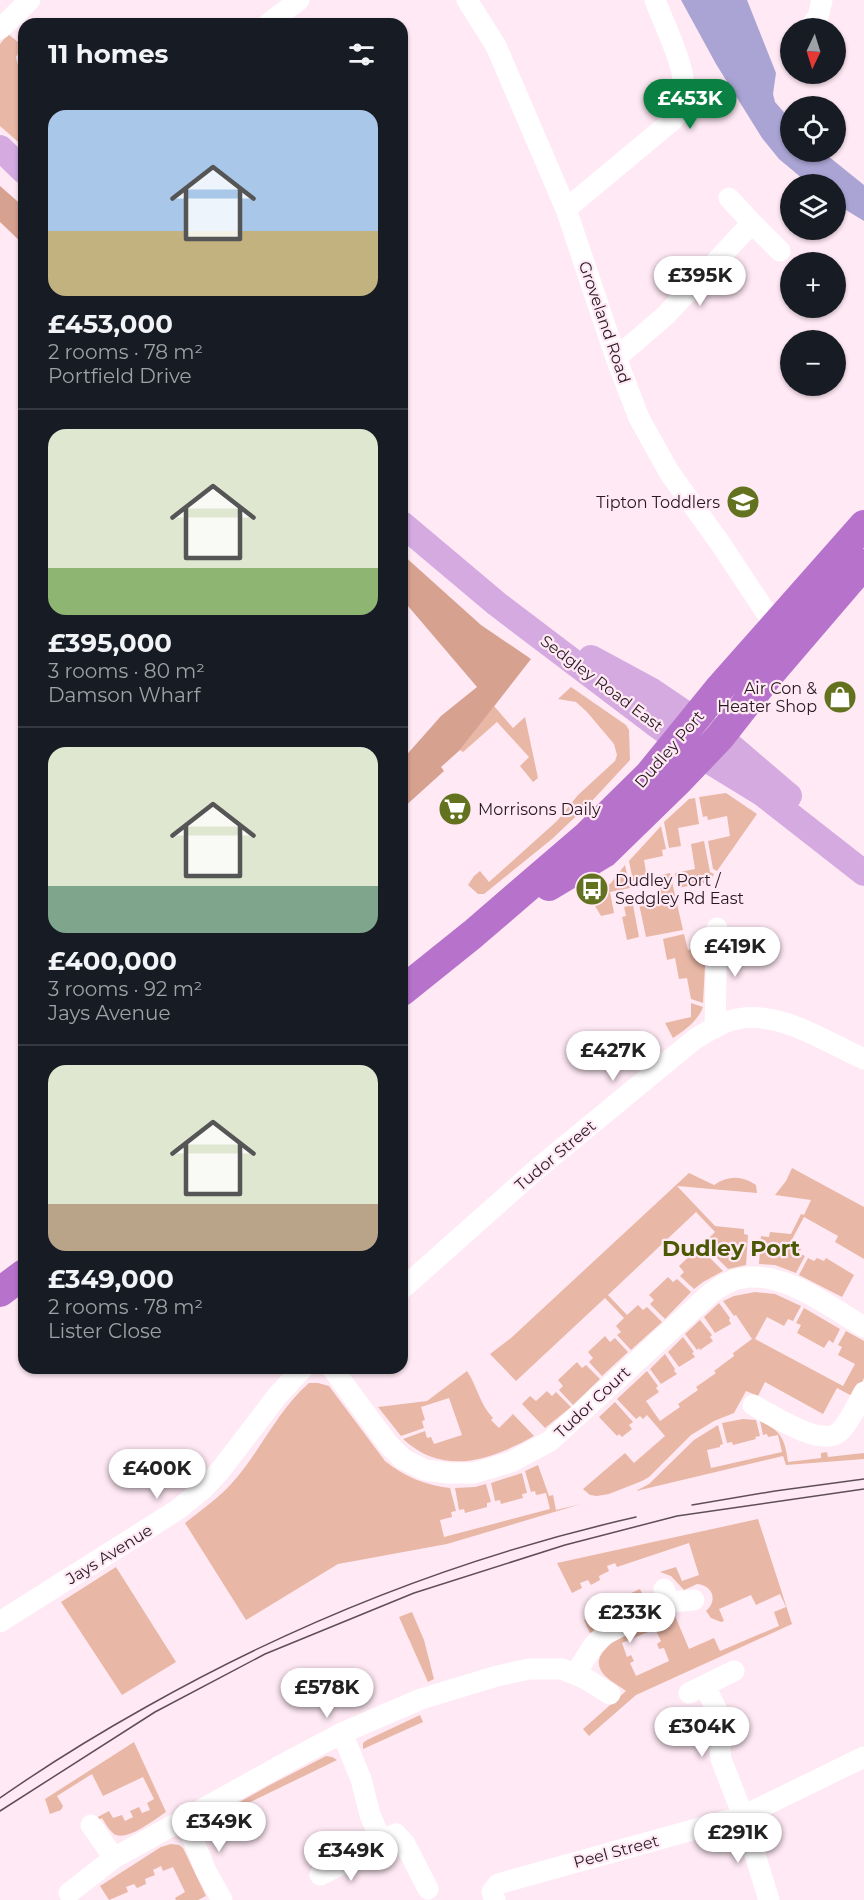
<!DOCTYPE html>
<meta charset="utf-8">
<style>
:root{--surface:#171b24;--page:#242831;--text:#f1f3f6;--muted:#9ea1a6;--line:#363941;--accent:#0b8043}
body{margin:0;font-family:Montserrat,sans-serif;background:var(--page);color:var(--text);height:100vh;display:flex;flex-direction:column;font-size:22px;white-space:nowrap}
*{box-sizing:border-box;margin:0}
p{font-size:20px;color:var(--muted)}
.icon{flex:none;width:33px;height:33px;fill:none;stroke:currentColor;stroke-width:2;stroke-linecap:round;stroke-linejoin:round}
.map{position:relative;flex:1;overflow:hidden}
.sheet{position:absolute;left:18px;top:18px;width:390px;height:1356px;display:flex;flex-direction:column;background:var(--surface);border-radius:18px;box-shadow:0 2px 4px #0004}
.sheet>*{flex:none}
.needle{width:39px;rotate:184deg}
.tools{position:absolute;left:780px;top:18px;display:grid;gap:12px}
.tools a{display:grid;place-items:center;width:66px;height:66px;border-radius:50%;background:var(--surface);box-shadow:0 2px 4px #0004;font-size:30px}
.price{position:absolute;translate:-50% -51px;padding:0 14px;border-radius:21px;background:#fff;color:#222;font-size:20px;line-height:39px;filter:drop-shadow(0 2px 3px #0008)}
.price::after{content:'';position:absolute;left:50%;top:36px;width:18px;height:14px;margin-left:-9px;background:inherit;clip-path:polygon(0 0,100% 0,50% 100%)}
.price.current{background:var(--accent);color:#fff}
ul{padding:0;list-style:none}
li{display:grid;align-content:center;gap:12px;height:318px;padding:0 30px}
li+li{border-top:2px solid var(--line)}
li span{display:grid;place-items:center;height:186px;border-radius:18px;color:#555}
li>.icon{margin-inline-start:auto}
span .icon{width:108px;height:108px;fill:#fffc;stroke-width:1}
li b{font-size:26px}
h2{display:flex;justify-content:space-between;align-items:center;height:72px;padding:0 30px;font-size:26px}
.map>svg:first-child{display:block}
.green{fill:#e9b7a6;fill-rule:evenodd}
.forest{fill:#d7a190}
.water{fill:#aaa4d4}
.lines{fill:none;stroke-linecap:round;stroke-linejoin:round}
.minor{stroke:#fff;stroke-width:21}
.major{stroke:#d4aae0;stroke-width:26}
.highway{stroke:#b772cc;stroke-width:30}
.tram{stroke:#5e4f57;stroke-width:1.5}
.labels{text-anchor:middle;stroke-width:4.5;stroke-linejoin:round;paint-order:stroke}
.street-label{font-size:16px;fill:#261920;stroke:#ffe9f4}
.poi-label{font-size:16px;fill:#261920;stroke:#ffe9f4;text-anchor:end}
.district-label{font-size:22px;font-weight:bold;fill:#4b5804;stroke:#ffe9f4}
</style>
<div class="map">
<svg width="864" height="1900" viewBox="0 0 864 1900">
<rect width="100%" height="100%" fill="#ffe9f4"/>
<!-- green -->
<path class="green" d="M 8,34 L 23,46 L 16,57 L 24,90 L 24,147 L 0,126 L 0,44 Z
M 571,687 L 626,725 L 629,730 L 630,760 L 590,803 L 552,839 L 484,894 L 478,894 L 468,885 L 474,876 L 480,871 L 489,882 L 557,821 L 578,795 L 615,761 L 617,755 L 614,744 L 587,712 L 576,702 L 558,699 Z
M 494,706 L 513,728 L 525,717 L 538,778 L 533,782 L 520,766 L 529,757 L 497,722 L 463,752 L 460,750 Z
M 726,793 L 757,814 L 717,871 L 713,869 L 708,841 L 730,836 L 727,816 L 708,820 L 707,816 L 703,817 L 699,797 Z
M 695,798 L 699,824 L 678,828 L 681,846 L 669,848 L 664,822 L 689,799 Z
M 661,826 L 666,849 L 662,850 L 663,856 L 644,860 L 647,878 L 633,881 L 629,861 Z
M 704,841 L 710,872 L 714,874 L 709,882 L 678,888 L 675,873 L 695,869 L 691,844 Z
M 625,865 L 630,888 L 610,892 L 614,913 L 601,916 L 591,899 L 611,883 Z
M 670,873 L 683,930 L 646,937 L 639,904 L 662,900 L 658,876 Z
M 633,905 L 639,937 L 627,940 L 622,917 L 626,916 L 624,907 Z
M 684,934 L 688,950 L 706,946 L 703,1003 L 691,999 L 687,978 L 679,979 L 675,958 L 667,960 L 663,939 Z
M 691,1003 L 703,1007 C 697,1022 686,1029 673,1038 L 665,1023 L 691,1017 Z
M 792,1168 L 864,1207 L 864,1259 L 835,1242 L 838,1236 L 804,1217 L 790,1243 L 801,1249 L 799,1253 L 805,1256 L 796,1273 L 775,1265 L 759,1264 L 761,1236 L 769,1237 L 770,1232 L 791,1234 L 801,1214 L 804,1215 L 811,1200 L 775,1195 L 786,1181 Z
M 689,1173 L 714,1185 C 728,1176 741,1175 756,1185 L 757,1193 L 677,1186 L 715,1226 L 744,1229 L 744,1234 L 748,1235 L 746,1265 L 728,1269 L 709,1250 L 712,1246 L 707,1240 L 715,1232 L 696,1212 L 608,1295 L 627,1315 L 638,1305 L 643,1310 L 647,1307 L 662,1322 L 631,1350 L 617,1335 L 621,1332 L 616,1326 L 624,1318 L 605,1298 L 516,1381 L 490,1354 L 511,1338 Z
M 696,1250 L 701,1256 L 705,1253 L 723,1271 L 703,1282 L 694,1289 L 680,1276 L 684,1272 L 679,1266 Z
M 808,1258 L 814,1261 L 817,1258 L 824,1261 L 826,1258 L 854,1275 L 842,1297 L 799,1275 Z
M 668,1277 L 673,1282 L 677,1279 L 691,1292 L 665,1319 L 650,1304 L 654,1300 L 649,1295 Z
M 755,1292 L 775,1294 L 801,1306 L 793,1321 L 788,1319 L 784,1326 L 767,1317 L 755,1339 L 843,1386 L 855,1364 L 838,1355 L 842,1347 L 838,1345 L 846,1331 L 864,1341 L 864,1378 L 854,1397 L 837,1388 L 823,1414 L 765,1382 L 758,1396 L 746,1391 L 734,1413 L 714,1421 L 691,1435 L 649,1477 L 642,1481 L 609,1494 L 597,1496 L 590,1495 L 583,1489 L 625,1453 L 634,1463 L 665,1436 L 647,1415 L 643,1419 L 640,1416 L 636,1419 L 617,1399 L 647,1371 L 658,1386 L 656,1388 L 659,1392 L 646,1401 L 660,1421 L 680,1407 L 678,1404 L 698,1390 L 696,1387 L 716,1373 L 714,1371 L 734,1356 L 733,1353 L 752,1339 L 736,1315 L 734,1316 L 723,1301 L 734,1296 Z
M 719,1303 L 730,1318 L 729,1320 L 731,1324 L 715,1333 L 704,1317 Z
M 804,1308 L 840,1329 L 833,1343 L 829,1340 L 824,1348 L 797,1333 L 801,1325 L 796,1323 Z
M 700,1320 L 712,1335 L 710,1337 L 713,1341 L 700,1350 L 699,1348 L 697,1350 L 685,1334 Z
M 605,1336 L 610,1342 L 615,1338 L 628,1352 L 602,1376 L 589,1362 L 593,1358 L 588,1352 Z
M 683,1337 L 694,1352 L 692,1353 L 695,1357 L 679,1367 L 668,1352 Z
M 665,1354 L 675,1369 L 674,1371 L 677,1374 L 661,1384 L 650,1369 Z
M 577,1362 L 582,1368 L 586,1365 L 600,1379 L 573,1405 L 559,1390 L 563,1386 L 558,1380 Z
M 467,1371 C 477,1386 480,1405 493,1418 L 491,1420 L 499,1428 L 513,1414 L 534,1436 C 491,1460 444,1477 403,1439 L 425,1431 L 427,1438 L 431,1437 L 434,1444 L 462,1435 L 449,1398 L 421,1407 L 425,1420 L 422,1421 L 424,1428 L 401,1436 L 378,1407 L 427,1401 Z
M 309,1383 L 318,1383 L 329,1386 L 385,1461 C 405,1477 425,1485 450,1488 L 456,1511 L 451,1512 L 452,1517 L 440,1520 L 444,1537 L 550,1509 L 546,1493 L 536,1495 L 535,1491 L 531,1492 L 525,1471 L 538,1465 L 549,1496 L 553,1495 L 556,1510 L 581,1504 L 447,1544 L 338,1564 L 246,1620 L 185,1523 C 201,1510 219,1498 232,1483 C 260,1452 277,1411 309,1383 Z
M 547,1391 L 552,1396 L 556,1392 L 571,1407 L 545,1428 L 522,1404 L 530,1396 L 536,1401 Z
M 615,1402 L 633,1422 L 629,1425 L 632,1429 L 622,1437 L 619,1434 L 617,1436 L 599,1417 Z
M 743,1419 L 756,1420 L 760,1436 L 755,1437 L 756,1439 L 733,1445 L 732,1442 L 727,1443 L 722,1423 Z
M 760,1421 C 782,1431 785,1440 788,1462 L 821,1458 L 821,1453 L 827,1452 L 828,1457 L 864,1453 L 864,1459 L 786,1465 L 783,1456 L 636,1491 L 649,1484 L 694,1440 L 718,1425 L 723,1444 L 720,1445 L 720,1447 L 707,1450 L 711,1468 L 782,1452 L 778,1435 L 768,1437 L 767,1434 L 763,1435 Z
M 522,1473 L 527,1493 L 522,1494 L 523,1498 L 501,1504 L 500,1500 L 495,1501 L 491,1483 Z
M 486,1484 L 491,1502 L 487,1503 L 487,1507 L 465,1513 L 464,1509 L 459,1510 L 455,1488 L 475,1487 Z
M 758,1519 L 792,1624 L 636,1695 L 589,1736 L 583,1729 L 626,1691 C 617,1684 601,1677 599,1665 C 596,1641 656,1619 673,1611 L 689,1649 L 714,1638 L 720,1651 L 779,1626 L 774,1612 L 786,1607 L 780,1594 L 756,1605 L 751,1595 L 719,1609 L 724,1621 L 721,1622 L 711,1618 L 706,1611 C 718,1601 713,1585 697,1584 L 684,1590 L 671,1576 L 660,1572 L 676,1567 L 682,1581 L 699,1575 L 689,1543 L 617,1567 L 615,1563 L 607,1566 L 609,1571 L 599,1576 L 600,1580 L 591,1585 L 588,1580 L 580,1583 L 582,1588 L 572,1593 L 557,1563 ZM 655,1629 L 661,1641 L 657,1644 L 659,1649 L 664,1648 L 669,1661 L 636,1676 L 630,1663 L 634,1661 L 631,1655 L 627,1657 L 622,1643 Z
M 116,1567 L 176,1662 L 122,1695 L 61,1602 Z
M 640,1589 L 647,1605 L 605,1627 L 590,1633 L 584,1620 L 594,1615 L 597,1620 L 604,1616 L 603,1611 L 612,1607 L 611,1602 L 621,1598 L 623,1602 L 632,1598 L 629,1594 Z
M 412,1612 L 424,1640 L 434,1679 L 428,1682 L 399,1617 Z
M 420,1715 L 423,1722 L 363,1749 L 363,1743 L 367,1740 Z
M 134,1742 L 166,1812 C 155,1819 127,1842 114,1834 C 109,1830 105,1823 102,1818 L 96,1822 L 94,1819 L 109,1811 L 113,1818 L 122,1815 L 125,1821 L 133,1817 L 130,1811 L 139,1807 L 142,1813 L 150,1810 L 147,1803 L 154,1799 L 143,1777 L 103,1796 L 92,1774 L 57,1796 L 63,1806 L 61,1810 L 50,1814 L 45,1799 Z
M 326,1756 L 332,1757 L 337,1760 L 232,1811 L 224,1820 L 206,1829 L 208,1820 L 268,1786 Z
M 171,1844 L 179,1845 L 183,1848 L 206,1896 L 198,1900 L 176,1900 L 175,1898 L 185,1892 L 173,1867 L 163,1871 L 161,1866 L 153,1870 L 155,1875 L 145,1879 L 146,1884 L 137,1888 L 134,1884 L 126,1887 L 128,1892 L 109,1900 L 100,1886 L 161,1847 Z"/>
<!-- forest -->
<path class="forest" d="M 0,186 L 24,207 L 24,245 L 0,222 Z
M 402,554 L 481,625 L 531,659 L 460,750 L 441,767 L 444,771 L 402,809 L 402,760 L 441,716 L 477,687 L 402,599 Z"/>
<!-- water -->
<path class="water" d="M 681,0 L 747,0 L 776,73 L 773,94 L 775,102 L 790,119 L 790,152 L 823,152 L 864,185 L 864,221 L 836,204 L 836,184 L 809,184 L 779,159 L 762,138 L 716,64 Z"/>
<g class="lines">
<!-- minor -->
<path class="minor" d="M 467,0 L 496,46 L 566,209 L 616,358 L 639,418 L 669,472 L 720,543 L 775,626
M 268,24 L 299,0
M 809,28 L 818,17 L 822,0
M 0,29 L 30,0
M 729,198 L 752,223 L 780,251
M 566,209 L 673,120 C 675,117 679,113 681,108 C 694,80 665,28 655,0
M 616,358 L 665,316 L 752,223
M 715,1028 L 717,928
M 402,1289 L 537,1169 L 695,1039 C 708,1031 722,1022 737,1019 C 780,1010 826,1042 864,1059
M 332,1368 L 388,1444 L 403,1459 L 425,1470 L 448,1473 L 474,1473 L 511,1462 L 550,1441 L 711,1293 C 716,1290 721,1286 727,1283 C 773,1261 826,1305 864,1327
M 753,1405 C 772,1415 821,1448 839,1432 C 848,1425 858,1403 864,1392
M 664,1589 L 669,1602 L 694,1600
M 0,1622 L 177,1510 L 203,1489 L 219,1472 L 278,1395 L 303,1368
M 576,1673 L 593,1646 L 604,1635 L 669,1602
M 705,1685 L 722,1722 L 720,1749 L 721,1759 L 743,1816 L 769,1900
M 689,1693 L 734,1671
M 342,1733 L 361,1779 L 370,1815 L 381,1840
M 185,1820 L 206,1871 L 222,1900
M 91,1825 L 114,1858
M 320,1875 L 365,1853 L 381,1840 L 396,1834 L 405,1844 L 428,1889
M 69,1893 L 114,1858 L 289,1761 L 342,1733 L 421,1699 L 497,1676 L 529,1669 L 562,1669 L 586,1679 L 610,1694
M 495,1900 L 492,1892 L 498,1884 L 743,1816 L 864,1757"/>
<!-- major -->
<path class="major" d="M 0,148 L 24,171
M 402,524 L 497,604 L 654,723 L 701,756 L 763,794 L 864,873
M 591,658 L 652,691 L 720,737 L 789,796"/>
<!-- highway -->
<path class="highway" d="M 549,886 L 604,853 L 679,780 L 720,737 L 768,676 L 864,564
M 402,991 L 473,934 L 588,835 L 649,775 L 719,689 L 864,525
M 0,1292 L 24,1274"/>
<!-- tram -->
<path class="tram" d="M 692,1505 L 775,1491 L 864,1479
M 0,1798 C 47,1765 96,1735 146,1707 C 300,1620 464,1556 636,1517
M 0,1811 L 155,1712 L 265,1654 L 414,1593 L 565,1545 L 677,1516 L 864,1489"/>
</g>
<!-- icons -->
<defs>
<g id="school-disc" transform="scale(1.725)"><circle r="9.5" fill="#63721f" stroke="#ffe9f4"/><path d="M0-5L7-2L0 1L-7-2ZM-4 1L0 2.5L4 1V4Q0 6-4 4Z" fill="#fff"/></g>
<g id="shop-disc" transform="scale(1.725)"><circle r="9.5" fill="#63721f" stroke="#ffe9f4"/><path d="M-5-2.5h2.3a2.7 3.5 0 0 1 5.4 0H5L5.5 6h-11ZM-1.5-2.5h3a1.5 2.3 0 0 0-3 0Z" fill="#fff"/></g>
<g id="supermarket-disc" transform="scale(1.725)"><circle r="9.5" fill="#63721f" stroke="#ffe9f4"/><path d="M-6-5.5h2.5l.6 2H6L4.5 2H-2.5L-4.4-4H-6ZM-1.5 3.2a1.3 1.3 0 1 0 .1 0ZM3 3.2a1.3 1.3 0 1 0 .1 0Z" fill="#fff"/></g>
<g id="bus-disc" transform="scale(1.725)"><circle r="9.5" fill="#63721f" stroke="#ffe9f4"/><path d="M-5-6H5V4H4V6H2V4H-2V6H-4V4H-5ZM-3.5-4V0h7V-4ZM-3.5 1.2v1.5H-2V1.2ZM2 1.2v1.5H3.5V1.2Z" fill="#fff"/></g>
</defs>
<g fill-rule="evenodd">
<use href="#school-disc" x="743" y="502"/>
<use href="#shop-disc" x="840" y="697"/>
<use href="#supermarket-disc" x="455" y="809"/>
<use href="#bus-disc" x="592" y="889"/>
</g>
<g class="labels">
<!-- street labels -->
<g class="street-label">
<text transform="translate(605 322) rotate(71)" y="6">Groveland Road</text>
<text transform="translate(602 683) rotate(37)" y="6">Sedgley Road East</text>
<text transform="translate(669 749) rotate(-49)" y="6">Dudley Port</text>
<text transform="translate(555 1155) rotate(-40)" y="6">Tudor Street</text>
<text transform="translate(592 1402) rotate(-43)" y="6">Tudor Court</text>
<text transform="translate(109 1554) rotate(-32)" y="6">Jays Avenue</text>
<text transform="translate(616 1851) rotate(-15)" y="6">Peel Street</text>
</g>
<!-- poi labels -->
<g class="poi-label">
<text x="720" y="508">Tipton Toddlers</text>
<text x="817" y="694">Air Con &amp;<tspan x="817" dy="18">Heater Shop</tspan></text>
<text x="478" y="815" text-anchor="start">Morrisons Daily</text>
<text x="615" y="886" text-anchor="start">Dudley Port /<tspan x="615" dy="18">Sedgley Rd East</tspan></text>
</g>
<!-- district labels -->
<g class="district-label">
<text x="731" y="1256">Dudley Port</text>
</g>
</g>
</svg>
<div class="tools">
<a><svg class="needle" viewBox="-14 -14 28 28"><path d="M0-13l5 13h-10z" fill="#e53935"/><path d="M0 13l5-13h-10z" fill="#9ea1a6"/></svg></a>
<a><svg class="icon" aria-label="locate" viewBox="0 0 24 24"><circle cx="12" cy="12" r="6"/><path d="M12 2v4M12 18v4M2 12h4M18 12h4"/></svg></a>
<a><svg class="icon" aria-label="layers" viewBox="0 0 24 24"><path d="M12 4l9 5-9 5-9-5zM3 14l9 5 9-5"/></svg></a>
<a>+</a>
<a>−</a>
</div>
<b class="price current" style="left:690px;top:130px">£453K</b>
<b class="price" style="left:700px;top:307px">£395K</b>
<b class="price" style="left:735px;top:978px">£419K</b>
<b class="price" style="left:613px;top:1082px">£427K</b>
<b class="price" style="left:157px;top:1500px">£400K</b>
<b class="price" style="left:630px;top:1644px">£233K</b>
<b class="price" style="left:327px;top:1719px">£578K</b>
<b class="price" style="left:702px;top:1758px">£304K</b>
<b class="price" style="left:219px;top:1853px">£349K</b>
<b class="price" style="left:738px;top:1864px">£291K</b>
<b class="price" style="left:351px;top:1882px">£349K</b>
<section class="sheet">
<h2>11 homes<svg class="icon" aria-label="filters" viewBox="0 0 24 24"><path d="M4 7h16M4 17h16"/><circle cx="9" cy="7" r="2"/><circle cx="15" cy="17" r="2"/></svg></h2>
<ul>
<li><span style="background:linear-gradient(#a9c7e8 65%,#c2b280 0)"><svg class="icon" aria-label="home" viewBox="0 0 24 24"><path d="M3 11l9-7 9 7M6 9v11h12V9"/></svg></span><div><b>£453,000</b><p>2 rooms · 78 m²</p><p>Portfield Drive</p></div></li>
<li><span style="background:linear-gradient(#dfe7d0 75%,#8fb573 0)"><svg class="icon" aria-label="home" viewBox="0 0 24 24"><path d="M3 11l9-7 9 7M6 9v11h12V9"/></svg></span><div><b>£395,000</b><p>3 rooms · 80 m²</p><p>Damson Wharf</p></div></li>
<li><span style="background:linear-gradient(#dfe7d0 75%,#7fa58c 0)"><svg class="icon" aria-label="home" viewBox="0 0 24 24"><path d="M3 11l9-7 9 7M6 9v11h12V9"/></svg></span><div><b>£400,000</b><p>3 rooms · 92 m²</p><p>Jays Avenue</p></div></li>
<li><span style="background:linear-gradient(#dfe7d0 75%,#b9a48a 0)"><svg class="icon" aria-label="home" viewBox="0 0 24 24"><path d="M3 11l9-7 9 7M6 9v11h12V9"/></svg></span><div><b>£349,000</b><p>2 rooms · 78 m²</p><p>Lister Close</p></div></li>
</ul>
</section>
</div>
